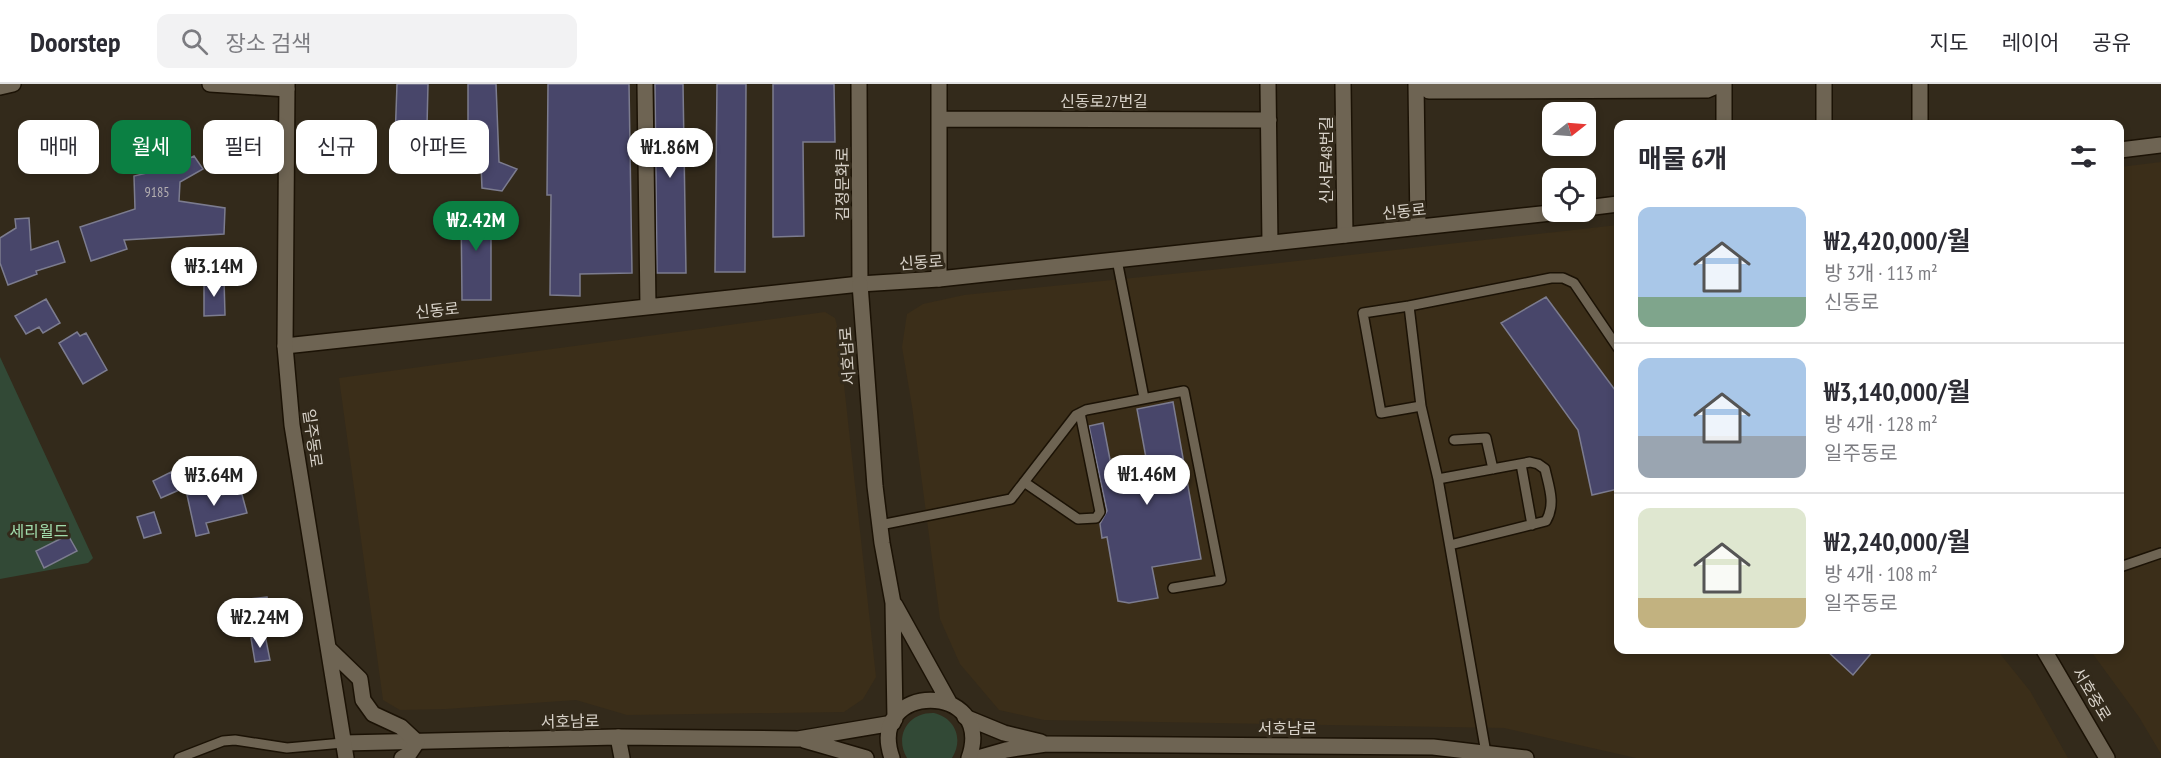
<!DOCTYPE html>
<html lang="ko">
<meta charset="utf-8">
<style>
:root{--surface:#fff;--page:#f2f2f3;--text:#2b2b33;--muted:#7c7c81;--line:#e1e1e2;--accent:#0b8043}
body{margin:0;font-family:"PT Sans Narrow","Noto Sans KR",sans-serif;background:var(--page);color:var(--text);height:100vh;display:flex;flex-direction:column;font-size:22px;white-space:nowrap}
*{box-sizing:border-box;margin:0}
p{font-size:20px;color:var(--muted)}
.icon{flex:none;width:33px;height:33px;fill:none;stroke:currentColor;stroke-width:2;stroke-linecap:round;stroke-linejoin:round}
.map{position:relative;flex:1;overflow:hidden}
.drawer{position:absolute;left:1614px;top:36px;width:510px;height:534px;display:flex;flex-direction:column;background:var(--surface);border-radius:12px;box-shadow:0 3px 9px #0003}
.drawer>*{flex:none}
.hud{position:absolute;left:18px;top:36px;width:570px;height:54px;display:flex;gap:12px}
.needle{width:39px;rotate:73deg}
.tools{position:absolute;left:1542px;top:18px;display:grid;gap:12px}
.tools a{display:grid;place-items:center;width:54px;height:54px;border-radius:12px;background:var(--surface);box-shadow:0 3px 9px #0003;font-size:30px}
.price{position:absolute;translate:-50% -51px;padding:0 14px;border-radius:21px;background:#fff;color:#222;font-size:20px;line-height:39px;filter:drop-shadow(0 2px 3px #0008)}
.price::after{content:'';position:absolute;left:50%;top:36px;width:18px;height:14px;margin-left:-9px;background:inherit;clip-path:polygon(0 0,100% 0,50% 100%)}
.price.selected{background:var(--accent);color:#fff}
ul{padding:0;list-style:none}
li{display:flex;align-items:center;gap:18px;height:150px;padding:0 24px}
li+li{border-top:2px solid var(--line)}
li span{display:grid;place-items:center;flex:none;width:168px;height:120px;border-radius:12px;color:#555}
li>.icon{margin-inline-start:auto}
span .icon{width:72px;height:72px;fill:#fffc;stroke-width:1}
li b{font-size:26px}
h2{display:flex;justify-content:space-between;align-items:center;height:72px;padding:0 24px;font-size:26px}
.pill{padding:0 21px;border-radius:12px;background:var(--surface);box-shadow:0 3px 9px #0003;font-size:21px;line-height:54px}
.pill.selected{background:var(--accent);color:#fff}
header{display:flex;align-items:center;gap:36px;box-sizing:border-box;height:84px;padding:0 30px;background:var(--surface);border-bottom:2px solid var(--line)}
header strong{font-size:28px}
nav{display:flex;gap:33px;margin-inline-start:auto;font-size:21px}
.search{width:420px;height:54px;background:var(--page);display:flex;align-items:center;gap:15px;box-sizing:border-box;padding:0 21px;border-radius:12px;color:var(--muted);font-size:22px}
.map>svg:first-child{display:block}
.built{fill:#3b2e19}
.green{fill:#324936}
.building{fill:#48466a;stroke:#7c7c8f;stroke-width:1.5}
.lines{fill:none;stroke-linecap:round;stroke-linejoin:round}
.service-casing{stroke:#1b1205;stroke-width:12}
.minor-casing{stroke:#1b1205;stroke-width:18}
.tertiary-casing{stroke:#1b1205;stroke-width:18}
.secondary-casing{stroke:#1b1205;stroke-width:18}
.service{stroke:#6e6453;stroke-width:9}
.minor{stroke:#6e6453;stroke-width:15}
.tertiary{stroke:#6e6453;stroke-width:15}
.secondary{stroke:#6e6453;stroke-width:15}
.labels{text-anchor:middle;stroke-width:6;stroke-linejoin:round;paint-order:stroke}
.number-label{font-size:14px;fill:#b3aeb0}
.street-label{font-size:16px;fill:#d7d1c8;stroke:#332a1b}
.park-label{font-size:16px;fill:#a1dbab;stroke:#332a1b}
</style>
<header>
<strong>Doorstep</strong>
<div class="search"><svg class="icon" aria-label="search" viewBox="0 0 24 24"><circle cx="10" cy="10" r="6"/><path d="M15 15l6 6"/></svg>장소 검색</div>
<nav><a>지도</a><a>레이어</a><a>공유</a></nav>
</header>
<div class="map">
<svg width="2161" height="674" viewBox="0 0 2161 674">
<rect width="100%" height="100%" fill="#332a1b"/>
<!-- built -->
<path class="built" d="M 2161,78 L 2161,670 L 2139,633 L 2090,566 L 2120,566 L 2120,83 Z
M 1618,141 L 1618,566 L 1997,566 L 2030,607 L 2068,674 L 1636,674 L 1504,644 L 1044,636 L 999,626 L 960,580 L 940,535 L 912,322 L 902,263 L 907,230 L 923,220 L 964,211 L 1270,180 Z
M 825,228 L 835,234 L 838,246 L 876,593 L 863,615 L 844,628 L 627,631 L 576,616 L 446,625 L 400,626 L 383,616 L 339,294 Z"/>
<!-- green -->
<path class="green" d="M 0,273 L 93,474 L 88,479 L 0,495 Z
M 934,629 C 955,634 964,655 952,674 L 907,674 C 894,652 908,628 934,629 Z"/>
<!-- building -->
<path class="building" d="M 397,0 L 428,0 L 426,86 L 394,85 Z
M 468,0 L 496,0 L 499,78 L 517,85 L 502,107 L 482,104 L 481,80 L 468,77 Z
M 548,0 L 629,0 L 632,189 L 580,190 L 580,212 L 550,211 L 551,111 L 547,111 Z
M 655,0 L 683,0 L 686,189 L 657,189 Z
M 717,0 L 746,0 L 745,188 L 715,188 Z
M 773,0 L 834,0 L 835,58 L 803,58 L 804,152 L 773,153 Z
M 194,72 L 203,85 L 180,98 L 179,117 L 225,124 L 224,150 L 124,156 L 127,165 L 91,177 L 80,143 L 135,125 L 134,92 L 172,83 Z
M 461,120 L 491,120 L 491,216 L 462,216 Z
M 29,134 L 31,166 L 58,157 L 65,178 L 36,187 L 37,190 L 8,201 L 0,179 L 0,154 L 16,144 L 15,135 Z
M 224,195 L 225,231 L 204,232 L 204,196 Z
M 1546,213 L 1618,310 L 1618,405 L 1592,411 L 1578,346 L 1501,239 Z
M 46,215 L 60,239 L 43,249 L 39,243 L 26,250 L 15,232 Z
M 77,248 L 80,252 L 86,249 L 107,286 L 83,300 L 59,259 Z
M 1173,318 L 1201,475 L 1152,483 L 1158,514 L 1129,519 L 1118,517 L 1107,453 L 1102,454 L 1100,440 L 1107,427 L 1089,342 L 1103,339 L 1112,386 L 1147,379 L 1137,325 Z
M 171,388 L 179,406 L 161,414 L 153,397 Z
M 211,397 L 222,411 L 241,407 L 247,429 L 206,439 L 209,449 L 196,452 L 187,411 L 195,409 Z
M 154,428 L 161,449 L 144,454 L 137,433 Z
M 68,451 L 77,467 L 44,484 L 36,467 Z
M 267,513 L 273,547 L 255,545 L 250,515 Z
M 265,551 L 270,576 L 255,578 L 251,554 Z
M 1826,566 L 1874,566 L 1853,591 Z"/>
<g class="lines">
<!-- service casing -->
<g class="service-casing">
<path id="service" d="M 1117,176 L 1144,314
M 1409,222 L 1363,229 L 1381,329 L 1421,322
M 1454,356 L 1486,354 L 1493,385
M 1521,380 L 1532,441
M 1438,395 L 1530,378 L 1538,380 L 1545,385 C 1549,403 1556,420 1546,437 L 1450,461
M 1024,398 L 1078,435 L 1096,434 L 1100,428 L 1080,329
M 880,441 L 1011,415 L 1076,331 L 1086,326 L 1184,307 L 1221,496 L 1173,504
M 2120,483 L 2161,469
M 1486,669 L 1438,395 L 1421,322 L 1409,222 L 1551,194 L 1563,194 L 1574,199 L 1618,264
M 179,674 L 223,657 L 235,656 L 287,664 L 343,659"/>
</g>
<!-- minor casing -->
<g class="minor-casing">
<path id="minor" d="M 210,0 L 287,5
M 645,0 L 648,223
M 939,0 L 939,195
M 1268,0 L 1270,159
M 1343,0 L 1345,151
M 1416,0 L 1418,143
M 1423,0 L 1429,7 L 1707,6 L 1721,0
M 1724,0 L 1724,40
M 1920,0 L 1920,40
M 0,3 L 13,0
M 939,35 L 1269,36
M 285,262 L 860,200
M 618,653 L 622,674"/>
</g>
<!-- tertiary casing -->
<g class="tertiary-casing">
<path id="tertiary" d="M 859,0 L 860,200 L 939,195 L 1560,128
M 1824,40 L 1824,0
M 2120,66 L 2161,61
M 1586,124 L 1618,120
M 965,633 L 1004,649 L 1041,658
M 804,656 L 866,674
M 343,659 L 618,653 L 798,655 L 893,639
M 978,674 L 1006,666 L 1046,660 L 1433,663 L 1526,674"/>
</g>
<!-- secondary casing -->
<g class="secondary-casing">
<path id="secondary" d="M 287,0 L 285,262 L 292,341 L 346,674
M 860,200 L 875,402 L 882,459 L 893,519 L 895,635
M 895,521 L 950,620
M 329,565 L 360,595 L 363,616 L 373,630 L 401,643 L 417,658 L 409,670 L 402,674
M 2044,566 L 2107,674
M 892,674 C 865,597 996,597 969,674"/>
</g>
<!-- service -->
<use href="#service" class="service"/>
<!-- minor -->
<use href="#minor" class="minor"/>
<!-- tertiary -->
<use href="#tertiary" class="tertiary"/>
<!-- secondary -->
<use href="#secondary" class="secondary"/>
</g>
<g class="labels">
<!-- number labels -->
<g class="number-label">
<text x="157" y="113">9185</text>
</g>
<!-- street labels -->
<g class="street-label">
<text x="1104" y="23">신동로27번길</text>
<text transform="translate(1326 76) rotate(-90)" y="6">신서로48번길</text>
<text transform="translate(842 100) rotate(-90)" y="6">김정문화로</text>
<text transform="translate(1404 127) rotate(-6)" y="6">신동로</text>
<text transform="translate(921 178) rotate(-4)" y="6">신동로</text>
<text transform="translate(437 226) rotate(-6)" y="6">신동로</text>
<text transform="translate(847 272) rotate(-94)" y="6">서호남로</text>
<text transform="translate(313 354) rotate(82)" y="6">일주동로</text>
<text transform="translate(2092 610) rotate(59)" y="6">서호중로</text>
<text transform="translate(570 637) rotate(-1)" y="6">서호남로</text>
<text x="1287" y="650">서호남로</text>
</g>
<!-- park labels -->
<g class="park-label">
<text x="39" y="453">세리월드</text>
</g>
</g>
</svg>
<div class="tools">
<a><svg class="needle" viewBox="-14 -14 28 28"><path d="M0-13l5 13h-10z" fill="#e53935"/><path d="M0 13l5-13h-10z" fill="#7c7c81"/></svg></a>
<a><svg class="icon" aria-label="locate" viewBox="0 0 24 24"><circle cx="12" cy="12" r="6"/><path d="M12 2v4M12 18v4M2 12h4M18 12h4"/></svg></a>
</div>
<b class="price" style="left:670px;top:95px">₩1.86M</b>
<b class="price selected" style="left:476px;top:168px">₩2.42M</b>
<b class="price" style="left:214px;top:214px">₩3.14M</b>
<b class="price" style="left:1147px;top:422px">₩1.46M</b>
<b class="price" style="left:214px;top:423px">₩3.64M</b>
<b class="price" style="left:260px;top:565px">₩2.24M</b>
<div class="hud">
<a class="pill">매매</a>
<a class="pill selected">월세</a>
<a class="pill">필터</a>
<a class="pill">신규</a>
<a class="pill">아파트</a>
</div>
<section class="drawer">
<h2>매물 6개<svg class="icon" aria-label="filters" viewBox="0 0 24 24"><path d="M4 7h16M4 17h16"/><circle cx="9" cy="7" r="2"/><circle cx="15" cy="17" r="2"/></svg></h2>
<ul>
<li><span style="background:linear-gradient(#a9c7e8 75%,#7fa58c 0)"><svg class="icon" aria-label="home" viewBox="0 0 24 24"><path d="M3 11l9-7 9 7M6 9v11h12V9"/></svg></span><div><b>₩2,420,000/월</b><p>방 3개 · 113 m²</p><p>신동로</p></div></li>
<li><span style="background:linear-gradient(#a9c7e8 65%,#9aa5b1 0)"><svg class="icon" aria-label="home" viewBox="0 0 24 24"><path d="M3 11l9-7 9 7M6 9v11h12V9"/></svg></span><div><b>₩3,140,000/월</b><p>방 4개 · 128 m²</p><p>일주동로</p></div></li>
<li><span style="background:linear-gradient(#dfe7d0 75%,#c2b280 0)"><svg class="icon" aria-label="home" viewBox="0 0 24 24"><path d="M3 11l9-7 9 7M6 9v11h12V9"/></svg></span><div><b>₩2,240,000/월</b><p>방 4개 · 108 m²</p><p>일주동로</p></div></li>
</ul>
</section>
</div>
